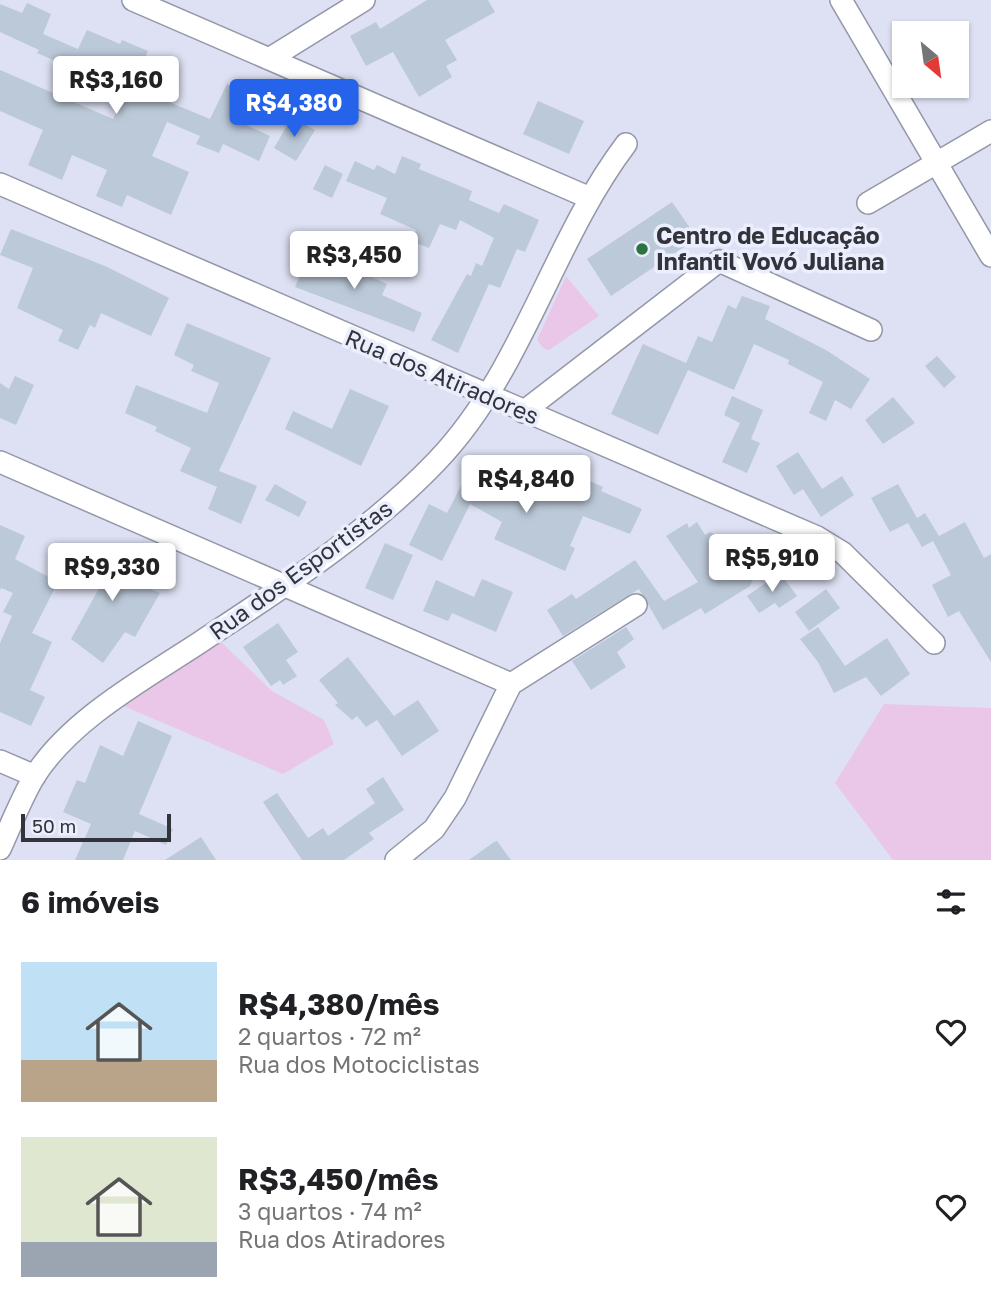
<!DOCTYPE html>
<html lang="pt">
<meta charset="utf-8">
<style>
:root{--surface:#fff;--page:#f6f6f6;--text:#202124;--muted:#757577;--accent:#2563eb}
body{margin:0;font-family:"Golos Text",sans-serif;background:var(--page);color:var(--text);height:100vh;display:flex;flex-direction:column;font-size:26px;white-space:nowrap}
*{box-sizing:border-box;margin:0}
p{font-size:23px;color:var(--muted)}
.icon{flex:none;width:38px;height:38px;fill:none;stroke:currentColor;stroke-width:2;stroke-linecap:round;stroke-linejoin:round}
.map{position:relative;height:860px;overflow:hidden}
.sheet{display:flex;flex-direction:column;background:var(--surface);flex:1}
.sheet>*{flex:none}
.needle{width:46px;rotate:151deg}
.buttons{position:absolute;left:892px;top:21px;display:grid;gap:14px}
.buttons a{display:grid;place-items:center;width:77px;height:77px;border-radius:0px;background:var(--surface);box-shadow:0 2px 5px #0004;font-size:35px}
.scale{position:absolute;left:21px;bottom:18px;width:150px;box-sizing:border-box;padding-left:7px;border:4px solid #33343b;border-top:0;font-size:19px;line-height:24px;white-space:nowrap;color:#33343b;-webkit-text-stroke:5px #ebeefd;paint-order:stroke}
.price{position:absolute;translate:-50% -60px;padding:0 16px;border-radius:7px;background:#fff;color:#222;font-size:23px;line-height:46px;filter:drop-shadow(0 2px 4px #0008)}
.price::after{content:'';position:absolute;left:50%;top:42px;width:21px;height:16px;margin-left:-10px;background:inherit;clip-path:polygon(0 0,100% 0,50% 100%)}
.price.on{background:var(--accent);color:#fff}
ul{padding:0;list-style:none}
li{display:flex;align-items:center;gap:21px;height:175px;padding:0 21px}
li span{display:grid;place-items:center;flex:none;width:196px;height:140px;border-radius:0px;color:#555}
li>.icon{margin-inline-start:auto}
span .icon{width:84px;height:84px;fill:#fffc;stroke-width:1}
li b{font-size:30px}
h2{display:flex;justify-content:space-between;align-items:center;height:84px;padding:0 21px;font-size:30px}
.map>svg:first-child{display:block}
.green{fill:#eac7e9}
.building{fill:#bcc9d8}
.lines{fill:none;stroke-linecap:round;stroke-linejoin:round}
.street-casing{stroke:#9397a8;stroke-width:24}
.street{stroke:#fff;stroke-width:21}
.poi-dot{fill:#2b7341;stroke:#ebeefd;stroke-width:2.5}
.labels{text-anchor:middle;stroke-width:7;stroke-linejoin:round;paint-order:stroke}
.poi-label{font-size:23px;font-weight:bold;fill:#33343b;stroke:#ebeefd;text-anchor:start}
.street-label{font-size:23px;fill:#33343b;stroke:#ebeefd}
</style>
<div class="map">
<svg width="991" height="860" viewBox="0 0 991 860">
<rect width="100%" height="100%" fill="#dde1f3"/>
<!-- green -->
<path class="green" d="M 566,276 L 599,316 L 549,350 L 544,349 L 537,340 Z
M 220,641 L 272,691 L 324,720 L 334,744 L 283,774 L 121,705 Z
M 884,704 L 991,708 L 991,860 L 893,860 L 835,783 Z"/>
<!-- building -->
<path class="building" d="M 427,0 L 488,0 L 495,12 L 445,40 L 457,60 L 446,66 L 452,77 L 419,97 L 393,52 L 366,66 L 350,36 L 376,22 L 380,29 Z
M 27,3 L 51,14 L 43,34 L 78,49 L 87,30 L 120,44 L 122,40 L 148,51 L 137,77 L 173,92 L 169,102 L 210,119 L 227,84 L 255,98 L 244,124 L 270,136 L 259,161 L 223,144 L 219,153 L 196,144 L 200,136 L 167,122 L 152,156 L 189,172 L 171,215 L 127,195 L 122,207 L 96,196 L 107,170 L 72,155 L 62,180 L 28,165 L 43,130 L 0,111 L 0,70 L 113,119 L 125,91 L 37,53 L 39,50 L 0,32 L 0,4 L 22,13 Z
M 538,101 L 584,121 L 569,154 L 523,134 Z
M 292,117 L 315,130 L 296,161 L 274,148 Z
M 402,156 L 421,164 L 419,169 L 472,191 L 469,200 L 499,213 L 504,204 L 539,220 L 525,252 L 517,249 L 500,288 L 489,284 L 458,353 L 431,340 L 467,274 L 471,276 L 476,263 L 482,266 L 494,238 L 460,220 L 456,230 L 440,224 L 429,248 L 411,241 L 416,230 L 380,214 L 387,198 L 346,181 L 355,161 L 374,170 L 377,165 L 395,174 Z
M 325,165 L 343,174 L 332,198 L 313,189 Z
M 672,202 L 697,238 L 611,296 L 587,259 Z
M 11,229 L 105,266 L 169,298 L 151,336 L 101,313 L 95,328 L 90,325 L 78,350 L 58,341 L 63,330 L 17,308 L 33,268 L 0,255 Z
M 311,250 L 387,284 L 382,295 L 422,313 L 414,332 L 295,287 Z
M 742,296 L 770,306 L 765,319 L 826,350 L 870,379 L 851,409 L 835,400 L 826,421 L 809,413 L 823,382 L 788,364 L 789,360 L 754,344 L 734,390 L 688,370 L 658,435 L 611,414 L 643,344 L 686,363 L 698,336 L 712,342 L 728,305 L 736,309 Z
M 187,323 L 271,358 L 219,471 L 257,486 L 241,524 L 208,509 L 217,487 L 180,471 L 191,448 L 155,431 L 157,427 L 125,413 L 136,385 L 207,413 L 219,383 L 191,371 L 194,365 L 174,355 Z
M 937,356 L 956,377 L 944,388 L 925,366 Z
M 15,376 L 34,385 L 16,425 L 0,418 L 0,383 L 9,389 Z
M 350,389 L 389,406 L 361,466 L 285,429 L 293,411 L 332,429 Z
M 732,396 L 763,410 L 751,439 L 760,443 L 747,473 L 722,462 L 740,423 L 724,415 Z
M 893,397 L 915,423 L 883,444 L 865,420 Z
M 798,452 L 822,489 L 842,476 L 854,495 L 821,517 L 803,489 L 794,495 L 776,466 Z
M 473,463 L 516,487 L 521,475 L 538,483 L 541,477 L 565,488 L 570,476 L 581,481 L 583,478 L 603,487 L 601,491 L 642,509 L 630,534 L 583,516 L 570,546 L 575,548 L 565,571 L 494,539 L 502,522 L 470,504 L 442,561 L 409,545 L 429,504 L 447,513 Z
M 275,484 L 307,502 L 299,517 L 265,500 Z
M 898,484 L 917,518 L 925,513 L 939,536 L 965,522 L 984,558 L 991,554 L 991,662 L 959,611 L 948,617 L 932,585 L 951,575 L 933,541 L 922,547 L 908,523 L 890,532 L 871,498 Z
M 697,522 L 705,535 L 710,532 L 763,556 L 750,586 L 705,614 L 701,608 L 663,630 L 639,589 L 563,636 L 547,610 L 572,594 L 576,599 L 635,560 L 664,601 L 698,582 L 666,536 L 687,523 L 689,528 Z
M 0,525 L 25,536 L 15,559 L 58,582 L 32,633 L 52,642 L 30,690 L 45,697 L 31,726 L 0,712 L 0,643 L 12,616 L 3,612 L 13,593 L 1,588 L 0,591 Z
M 89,543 L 143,569 L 137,583 L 160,593 L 135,637 L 125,632 L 103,663 L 71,639 L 102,583 L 76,570 Z
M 385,543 L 413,555 L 393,600 L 365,588 Z
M 780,573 L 797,596 L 779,608 L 775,603 L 759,613 L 747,596 Z
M 482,579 L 513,592 L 496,632 L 452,613 L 448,621 L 423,611 L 436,580 L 474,597 Z
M 826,589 L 840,608 L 809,631 L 795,612 Z
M 278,623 L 298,652 L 286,660 L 297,676 L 283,685 L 280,680 L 271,686 L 243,647 Z
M 626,627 L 634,639 L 617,652 L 626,667 L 591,690 L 572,661 Z
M 818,627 L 845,666 L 887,638 L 910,674 L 881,696 L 866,677 L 834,693 L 818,662 L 800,639 Z
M 348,657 L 394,716 L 418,700 L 439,731 L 402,756 L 377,720 L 366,727 L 357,716 L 352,720 L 335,705 L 338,703 L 319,680 Z
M 138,721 L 172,736 L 139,814 L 173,829 L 166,845 L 135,831 L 123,860 L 75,860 L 91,824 L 63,812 L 77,780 L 85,783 L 100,745 L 123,756 Z
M 383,777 L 404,810 L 369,833 L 374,839 L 344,860 L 302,860 L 263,802 L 277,793 L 308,838 L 323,828 L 328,836 L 375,803 L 366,789 Z
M 201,837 L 216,860 L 165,860 Z
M 497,841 L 511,860 L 469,860 L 494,842 Z"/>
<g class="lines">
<!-- street casing -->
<g class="street-casing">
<path id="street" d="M 133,0 L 590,198
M 841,0 L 991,256
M 269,59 L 364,0
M 0,184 L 817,537 L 843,553 L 934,643
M 868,203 L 991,131
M 523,412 L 719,261 L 871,330
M 0,462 L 511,684
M 0,761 L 35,776
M 0,849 C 11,825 21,799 34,777 C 70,719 146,678 202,641 C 285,586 368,533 437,461 C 523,371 552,242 626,144
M 396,860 L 434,829 L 455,798 L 511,684 L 636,605"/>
</g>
<!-- street -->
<use href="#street" class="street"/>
</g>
<!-- markers -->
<circle class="poi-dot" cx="642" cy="249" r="7"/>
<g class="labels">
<!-- poi labels -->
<g class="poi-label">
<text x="656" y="244">Centro de Educação<tspan x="656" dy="26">Infantil Vovó Juliana</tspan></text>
</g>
<!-- street labels -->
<g class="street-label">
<text transform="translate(442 377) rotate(23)" y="8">Rua dos Atiradores</text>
<text transform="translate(301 570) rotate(-36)" y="8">Rua dos Esportistas</text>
</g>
</g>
</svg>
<div class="buttons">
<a><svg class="needle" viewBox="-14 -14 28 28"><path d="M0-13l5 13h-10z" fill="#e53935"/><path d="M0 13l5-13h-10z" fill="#757577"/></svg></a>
</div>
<div class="scale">50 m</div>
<b class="price" style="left:116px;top:116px">R$3,160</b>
<b class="price on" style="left:294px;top:139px">R$4,380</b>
<b class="price" style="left:354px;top:291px">R$3,450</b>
<b class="price" style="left:526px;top:515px">R$4,840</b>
<b class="price" style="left:772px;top:594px">R$5,910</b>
<b class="price" style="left:112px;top:603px">R$9,330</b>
</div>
<section class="sheet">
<h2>6 imóveis<svg class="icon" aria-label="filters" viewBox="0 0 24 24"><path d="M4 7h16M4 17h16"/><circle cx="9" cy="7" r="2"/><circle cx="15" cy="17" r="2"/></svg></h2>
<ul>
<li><span style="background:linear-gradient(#bfe0f5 70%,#b9a48a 0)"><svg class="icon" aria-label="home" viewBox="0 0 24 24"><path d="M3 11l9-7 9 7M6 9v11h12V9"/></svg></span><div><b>R$4,380/mês</b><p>2 quartos · 72 m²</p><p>Rua dos Motociclistas</p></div><svg class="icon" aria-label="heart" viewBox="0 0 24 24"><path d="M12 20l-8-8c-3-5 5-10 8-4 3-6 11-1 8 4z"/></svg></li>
<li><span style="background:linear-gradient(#dfe7d0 75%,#9aa5b1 0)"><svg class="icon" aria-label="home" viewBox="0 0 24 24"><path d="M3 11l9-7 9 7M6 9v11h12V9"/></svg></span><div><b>R$3,450/mês</b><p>3 quartos · 74 m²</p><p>Rua dos Atiradores</p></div><svg class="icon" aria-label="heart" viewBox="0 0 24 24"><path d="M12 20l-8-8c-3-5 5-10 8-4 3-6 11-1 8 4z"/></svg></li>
</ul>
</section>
